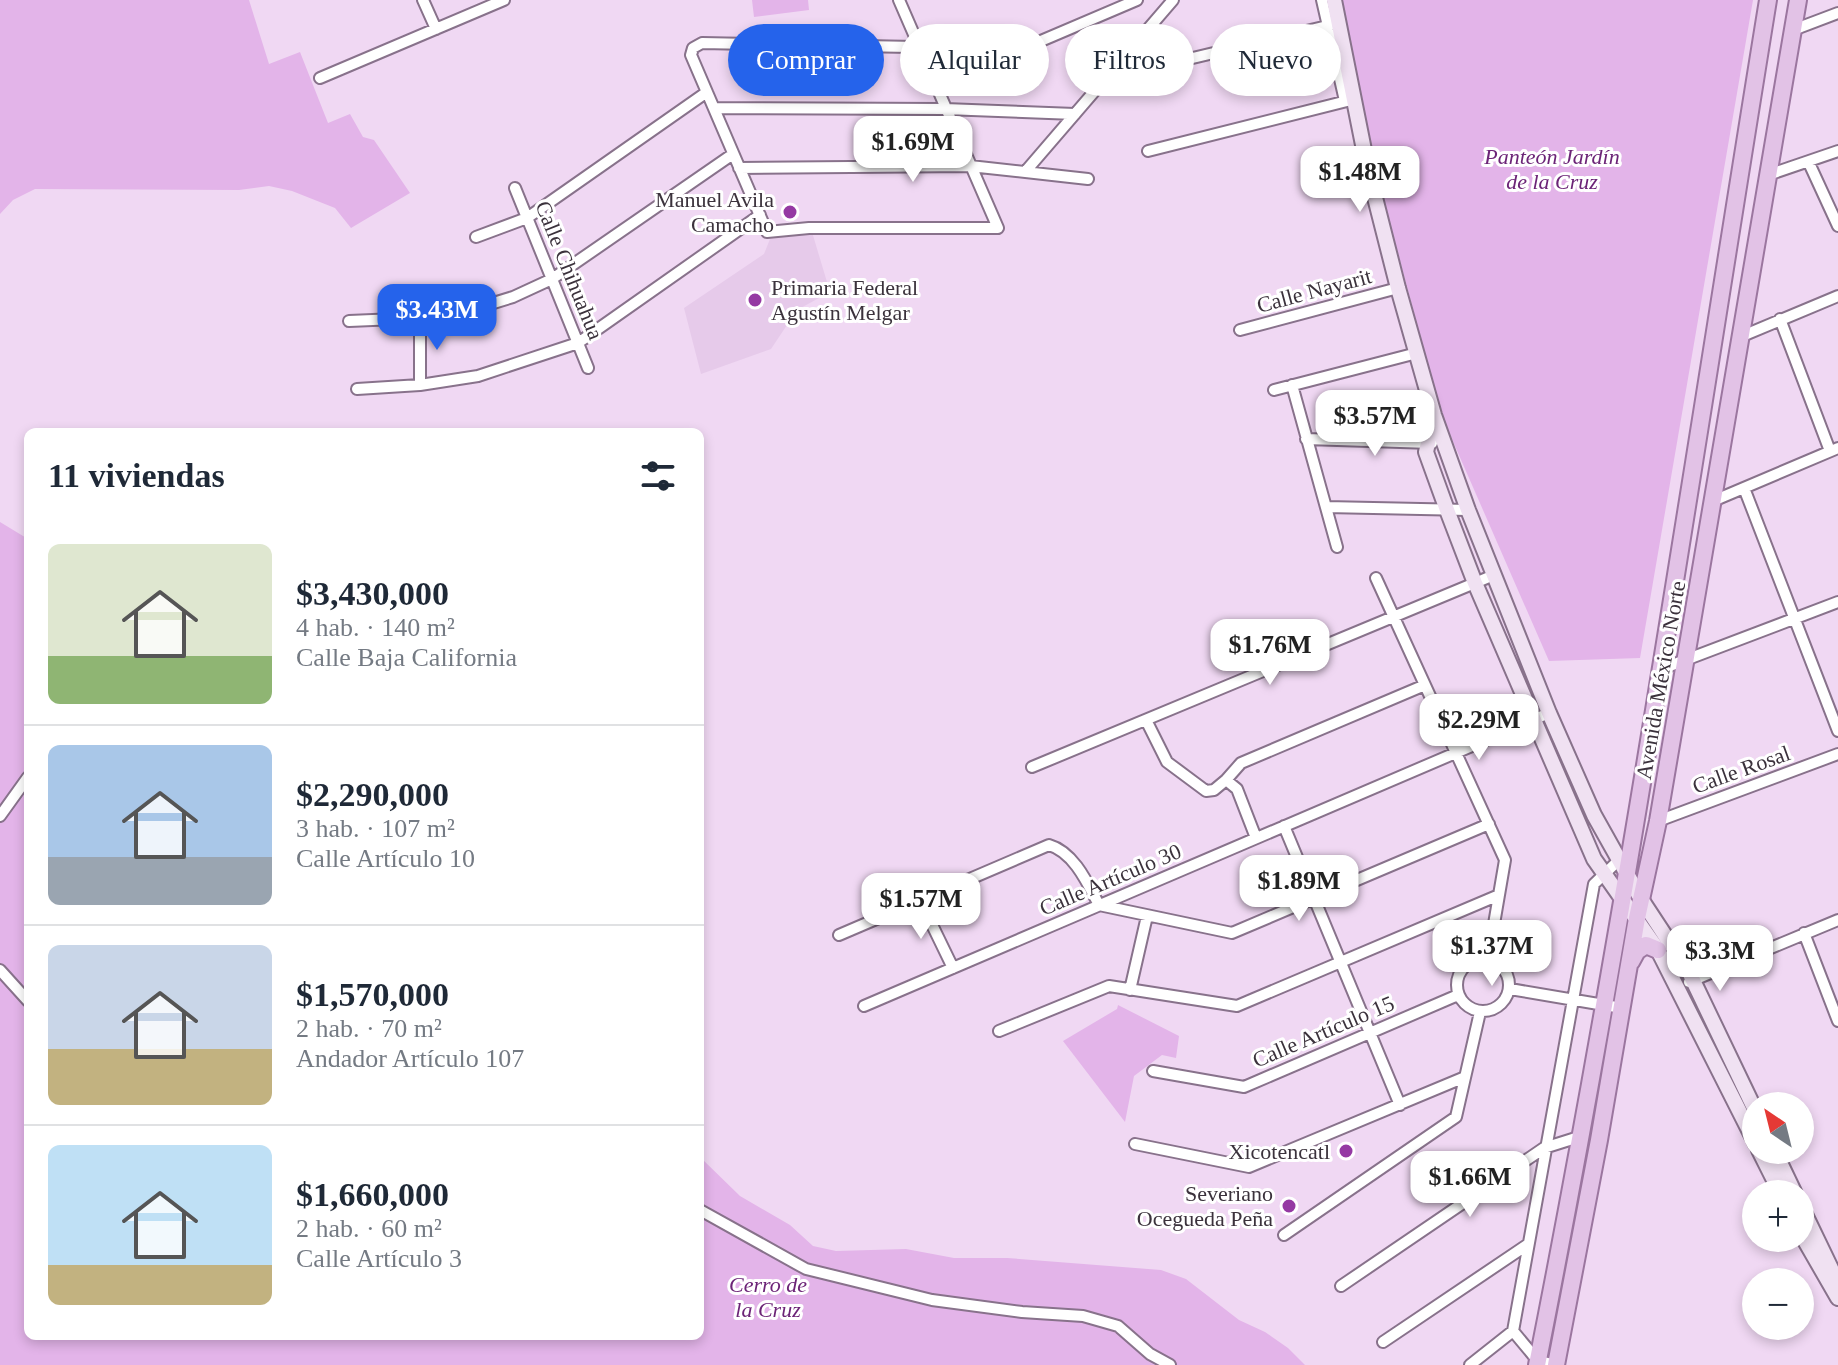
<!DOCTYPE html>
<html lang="es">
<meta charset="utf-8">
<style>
:root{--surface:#fff;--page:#f2f2f3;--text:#1f2937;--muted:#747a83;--line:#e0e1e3;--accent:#2563eb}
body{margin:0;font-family:Georgia,serif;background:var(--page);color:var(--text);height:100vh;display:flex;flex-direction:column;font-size:30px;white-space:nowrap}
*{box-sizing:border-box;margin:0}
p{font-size:26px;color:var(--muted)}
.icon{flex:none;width:44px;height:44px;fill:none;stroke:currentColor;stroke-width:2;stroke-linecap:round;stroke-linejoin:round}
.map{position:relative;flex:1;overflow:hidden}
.sheet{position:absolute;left:24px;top:428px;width:680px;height:912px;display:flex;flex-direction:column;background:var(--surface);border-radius:12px;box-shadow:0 4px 12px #0003}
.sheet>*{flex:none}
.banner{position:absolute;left:728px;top:24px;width:760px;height:72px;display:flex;gap:16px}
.needle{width:52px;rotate:325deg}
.controls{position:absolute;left:1742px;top:1092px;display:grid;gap:16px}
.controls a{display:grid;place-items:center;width:72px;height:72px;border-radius:50%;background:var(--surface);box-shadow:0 4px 12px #0003;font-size:40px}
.price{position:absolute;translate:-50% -68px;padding:0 18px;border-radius:16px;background:#fff;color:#222;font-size:26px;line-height:52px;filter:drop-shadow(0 2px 4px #0008)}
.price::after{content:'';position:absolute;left:50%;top:48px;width:24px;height:18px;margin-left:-12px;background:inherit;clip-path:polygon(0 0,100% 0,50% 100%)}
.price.on{background:var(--accent);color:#fff}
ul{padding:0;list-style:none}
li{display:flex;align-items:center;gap:24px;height:200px;padding:0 24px}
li+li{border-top:2px solid var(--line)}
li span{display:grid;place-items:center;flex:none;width:224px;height:160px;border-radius:12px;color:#555}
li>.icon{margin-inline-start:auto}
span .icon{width:96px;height:96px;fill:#fffc;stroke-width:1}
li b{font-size:34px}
h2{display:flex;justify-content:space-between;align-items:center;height:96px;padding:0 24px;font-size:34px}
.pill{padding:0 28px;border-radius:36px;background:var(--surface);box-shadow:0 4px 12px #0003;font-size:28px;line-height:72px}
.pill.on{background:var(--accent);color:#fff}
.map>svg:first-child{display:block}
.built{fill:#e6caea}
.green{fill:#e3b4e9}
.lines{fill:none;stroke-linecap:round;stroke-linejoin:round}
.street-casing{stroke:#88728b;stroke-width:14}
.secondary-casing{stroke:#88728b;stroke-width:18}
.primary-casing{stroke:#9b769f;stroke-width:20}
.street{stroke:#fff;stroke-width:10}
.secondary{stroke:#f0e1f2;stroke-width:14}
.primary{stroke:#e2c2e6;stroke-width:16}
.poi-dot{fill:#9539a3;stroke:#fff;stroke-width:3}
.labels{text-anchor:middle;stroke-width:6;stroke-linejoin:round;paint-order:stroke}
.park-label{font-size:22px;font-style:italic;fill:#6c2477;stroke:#fff}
.poi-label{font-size:22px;fill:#3b323c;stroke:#fff;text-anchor:end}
.street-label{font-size:22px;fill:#3b323c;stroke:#fff}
</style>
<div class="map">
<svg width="1838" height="1365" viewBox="0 0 1838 1365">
<rect width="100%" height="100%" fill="#f0d8f3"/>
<!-- built -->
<path class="built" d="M 812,232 L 830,292 L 797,310 L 771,349 L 701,374 L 684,308 L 764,254 L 772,234 Z"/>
<!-- green -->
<path class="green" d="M 0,0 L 249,0 L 269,64 L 300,52 L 328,123 L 350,114 L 363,137 L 374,140 L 410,193 L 351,228 L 335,208 L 292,191 L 269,186 L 239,190 L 35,189 L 13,200 L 0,214 Z
M 752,0 L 808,0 L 809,10 L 754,17 Z
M 1339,0 L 1753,0 L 1640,658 L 1549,661 L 1441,414 L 1376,171 Z
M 0,522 L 28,539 L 28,1336 L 700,1336 L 700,1157 L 740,1196 L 790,1225 L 813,1246 L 836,1251 L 906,1249 L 954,1258 L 1007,1258 L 1161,1270 L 1186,1279 L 1239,1320 L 1265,1332 L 1288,1348 L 1305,1365 L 0,1365 Z
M 1118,1005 L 1179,1036 L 1176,1058 L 1162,1055 L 1134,1076 L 1125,1122 L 1063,1041 L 1117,1009 Z"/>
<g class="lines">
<!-- street casing -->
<g class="street-casing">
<path id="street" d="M 423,0 L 436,29
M 899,0 L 998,228 L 809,228 L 767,232 L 691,55 L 693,48 L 702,43 L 1022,49 L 1137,0
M 1322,0 L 1345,101
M 1793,30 L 1838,13
M 1180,61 L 1340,23
M 320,78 L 504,0
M 714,108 L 945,109 L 1075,114
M 1148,151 L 1355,99
M 1809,163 L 1838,226
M 739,168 L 970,166 L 1088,179
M 1025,172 L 1173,0
M 1768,175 L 1838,151
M 515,188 L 588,368
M 476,237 L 527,218 L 707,92
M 420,318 L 420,385
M 1780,319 L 1830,451
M 349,321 L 420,318 L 474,309 L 513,297 L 552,279 L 733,154
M 1240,330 L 1398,288
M 1740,337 L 1838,296
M 1292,385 L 1337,547
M 357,389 L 420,385 L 478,376 L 578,343 L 760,215
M 1274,390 L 1417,353
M 1306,439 L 1432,443
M 1744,488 L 1838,731
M 1713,501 L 1838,448
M 1326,507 L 1468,510
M 1376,578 L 1505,860 L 1488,959
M 1659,670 L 1838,602
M 1146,720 L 1167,762 L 1206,791 L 1214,790 L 1226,780 L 1237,789 L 1256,838
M 1032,767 L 1494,575
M 1226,780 L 1241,763 L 1425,685
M 0,816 L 28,777
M 1658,821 L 1838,754
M 1284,826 L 1400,1105
M 920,900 L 953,968
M 1804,933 L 1838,1021
M 839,935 L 1049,845 C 1074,852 1088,884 1099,905 L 1232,933 L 1489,824
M1457 985a26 26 0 1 1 52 0a26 26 0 1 1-52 0Z
M 0,970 L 28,1001
M 1689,982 L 1838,920
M 1510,989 L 1622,1008
M 1130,990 L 1147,916
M 864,1006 L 1549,713
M 999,1031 L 1109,986 L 1237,1006 L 1499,895
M 1153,1071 L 1244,1087 L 1458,995
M 1135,1144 L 1249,1167 L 1465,1077
M 700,1210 L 806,1269 L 932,1300 L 1022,1312 L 1083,1316 L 1118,1326 L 1150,1354 L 1170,1365
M 1284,1235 L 1456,1117 L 1480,1012
M 1341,1286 L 1544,1148 L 1582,1136
M 1383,1342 L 1527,1245
M 1470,1365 L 1513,1331
M 1556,1365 L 1538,1361 L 1513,1331 L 1594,884 L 1619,860"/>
</g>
<!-- secondary casing -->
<g class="secondary-casing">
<path id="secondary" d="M 1334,0 L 1368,170 L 1398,288 L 1434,415 L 1468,510 L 1549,713 L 1594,815 L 1641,899 L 1689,972 L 1756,1112
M 1434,416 L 1426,452 L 1447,510 L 1475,583 L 1594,859 L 1658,950 L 1756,1144
M 1759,1150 L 1781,1194
M 1774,1150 L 1795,1194
M 1800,1204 L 1838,1283
M 1800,1232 L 1838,1298"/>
</g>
<!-- primary casing -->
<g class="primary-casing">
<path id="primary" d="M 1631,962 L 1637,951 L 1646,945 L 1658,950
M 1537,1365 C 1627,912 1694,455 1768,0
M 1556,1365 L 1599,1140 L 1637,918 L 1658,821 L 1798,0"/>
</g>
<!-- street -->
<use href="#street" class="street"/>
<!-- secondary -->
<use href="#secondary" class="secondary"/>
<!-- primary -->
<use href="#primary" class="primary"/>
</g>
<!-- markers -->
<g class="poi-dot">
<circle cx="790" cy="212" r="8"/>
<circle cx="755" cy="300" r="8"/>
<circle cx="1346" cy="1151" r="8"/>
<circle cx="1289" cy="1206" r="8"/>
</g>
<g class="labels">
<!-- park labels -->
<g class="park-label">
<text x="1552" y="164">Panteón Jardín<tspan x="1552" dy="25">de la Cruz</tspan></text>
<text x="768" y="1292">Cerro de<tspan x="768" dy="25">la Cruz</tspan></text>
</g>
<!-- poi labels -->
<g class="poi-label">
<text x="774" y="207">Manuel Avila<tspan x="774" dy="25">Camacho</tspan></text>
<text x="771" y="295" text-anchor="start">Primaria Federal<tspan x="771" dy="25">Agustín Melgar</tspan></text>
<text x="1330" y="1159">Xicotencatl</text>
<text x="1273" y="1201">Severiano<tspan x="1273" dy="25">Ocegueda Peña</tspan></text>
</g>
<!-- street labels -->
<g class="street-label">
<text transform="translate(570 270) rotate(68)" y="8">Calle Chihuahua</text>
<text transform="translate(1314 290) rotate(-15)" y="8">Calle Nayarit</text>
<text transform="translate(1660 680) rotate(-80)" y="8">Avenida México Norte</text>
<text transform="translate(1741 769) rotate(-20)" y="8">Calle Rosal</text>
<text transform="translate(1110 879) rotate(-23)" y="8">Calle Artículo 30</text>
<text transform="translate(1323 1031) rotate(-23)" y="8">Calle Artículo 15</text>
</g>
</g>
</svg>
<div class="controls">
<a><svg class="needle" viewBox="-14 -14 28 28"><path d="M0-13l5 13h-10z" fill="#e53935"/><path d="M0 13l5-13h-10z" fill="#747a83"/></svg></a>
<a>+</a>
<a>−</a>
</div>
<b class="price" style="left:913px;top:184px">$1.69M</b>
<b class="price" style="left:1360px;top:214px">$1.48M</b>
<b class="price on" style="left:437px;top:352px">$3.43M</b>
<b class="price" style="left:1375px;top:458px">$3.57M</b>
<b class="price" style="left:1270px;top:687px">$1.76M</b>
<b class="price" style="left:1479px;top:762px">$2.29M</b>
<b class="price" style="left:1299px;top:923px">$1.89M</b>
<b class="price" style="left:921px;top:941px">$1.57M</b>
<b class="price" style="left:1492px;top:988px">$1.37M</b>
<b class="price" style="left:1720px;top:993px">$3.3M</b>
<b class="price" style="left:1470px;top:1219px">$1.66M</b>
<div class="banner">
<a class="pill on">Comprar</a>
<a class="pill">Alquilar</a>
<a class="pill">Filtros</a>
<a class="pill">Nuevo</a>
</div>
<section class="sheet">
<h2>11 viviendas<svg class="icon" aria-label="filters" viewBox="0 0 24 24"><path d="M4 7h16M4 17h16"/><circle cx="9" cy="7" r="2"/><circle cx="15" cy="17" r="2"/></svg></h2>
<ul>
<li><span style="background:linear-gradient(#dfe7d0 70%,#8fb573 0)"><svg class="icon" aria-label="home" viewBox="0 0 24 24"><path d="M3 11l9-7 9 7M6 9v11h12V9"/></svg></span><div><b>$3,430,000</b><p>4 hab. · 140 m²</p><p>Calle Baja California</p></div></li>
<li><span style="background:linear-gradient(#a9c7e8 70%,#9aa5b1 0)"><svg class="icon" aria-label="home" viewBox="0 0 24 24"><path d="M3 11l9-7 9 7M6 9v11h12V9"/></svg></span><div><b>$2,290,000</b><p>3 hab. · 107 m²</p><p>Calle Artículo 10</p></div></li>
<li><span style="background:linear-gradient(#c9d6e8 65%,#c2b280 0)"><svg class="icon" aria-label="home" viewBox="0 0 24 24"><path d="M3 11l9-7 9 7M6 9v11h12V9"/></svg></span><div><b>$1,570,000</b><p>2 hab. · 70 m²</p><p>Andador Artículo 107</p></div></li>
<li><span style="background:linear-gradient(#bfe0f5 75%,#c2b280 0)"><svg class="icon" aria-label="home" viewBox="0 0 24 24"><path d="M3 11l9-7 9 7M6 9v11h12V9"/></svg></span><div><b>$1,660,000</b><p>2 hab. · 60 m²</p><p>Calle Artículo 3</p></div></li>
</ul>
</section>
</div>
